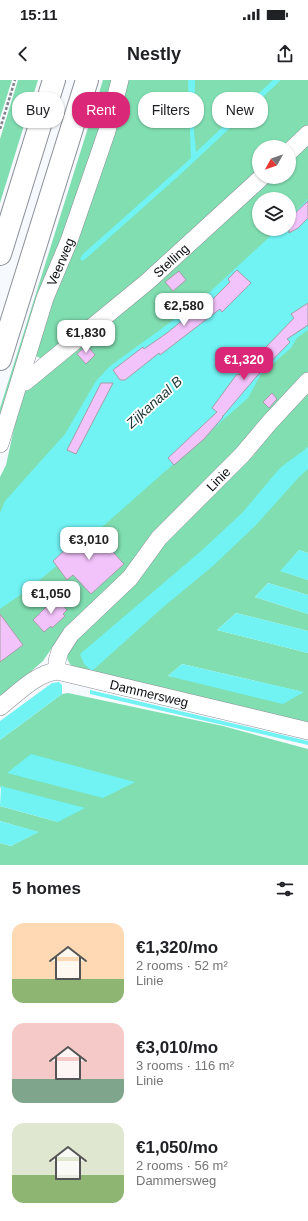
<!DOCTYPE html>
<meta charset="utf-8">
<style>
:root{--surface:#fff;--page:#f2f2f2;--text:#202124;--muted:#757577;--accent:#db2777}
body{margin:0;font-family:Arial,sans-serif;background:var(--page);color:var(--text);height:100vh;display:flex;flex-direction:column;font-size:15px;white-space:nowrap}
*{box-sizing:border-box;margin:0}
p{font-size:13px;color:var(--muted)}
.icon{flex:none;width:22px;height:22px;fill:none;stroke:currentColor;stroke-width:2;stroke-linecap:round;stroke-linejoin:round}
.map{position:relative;height:785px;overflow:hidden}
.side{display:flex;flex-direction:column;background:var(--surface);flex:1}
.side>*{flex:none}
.hud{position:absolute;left:12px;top:12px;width:284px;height:36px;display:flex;gap:8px}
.needle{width:26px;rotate:230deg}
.controls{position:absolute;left:252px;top:60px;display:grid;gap:8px}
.controls a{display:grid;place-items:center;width:44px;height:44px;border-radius:50%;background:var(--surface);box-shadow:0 1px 3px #0004;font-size:20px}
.price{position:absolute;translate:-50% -34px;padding:0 9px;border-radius:8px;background:#fff;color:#222;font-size:13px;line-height:26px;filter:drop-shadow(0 1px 2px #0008)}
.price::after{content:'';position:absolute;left:50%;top:24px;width:12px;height:9px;margin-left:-6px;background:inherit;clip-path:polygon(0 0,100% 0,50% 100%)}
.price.current{background:var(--accent);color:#fff}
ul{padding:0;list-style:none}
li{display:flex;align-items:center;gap:12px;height:100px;padding:0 12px}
li span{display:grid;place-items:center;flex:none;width:112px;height:80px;border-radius:12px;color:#555}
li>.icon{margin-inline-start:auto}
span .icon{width:48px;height:48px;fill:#fffc;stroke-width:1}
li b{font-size:17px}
h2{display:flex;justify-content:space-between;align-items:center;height:48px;padding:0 12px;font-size:17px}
.tag{padding:0 14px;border-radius:16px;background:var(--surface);box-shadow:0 1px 3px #0004;font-size:14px;line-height:36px}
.tag.current{background:var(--accent);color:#fff}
.status{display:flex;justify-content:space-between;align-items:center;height:28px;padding:0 20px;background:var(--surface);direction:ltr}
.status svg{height:11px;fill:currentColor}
header{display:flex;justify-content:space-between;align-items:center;height:52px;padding:0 12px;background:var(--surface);font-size:18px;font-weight:700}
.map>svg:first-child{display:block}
.green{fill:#80deb1;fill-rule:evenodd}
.water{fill:#71f2f3}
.building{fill:#f2c2fa;stroke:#a59fa6}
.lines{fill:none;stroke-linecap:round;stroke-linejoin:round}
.street-casing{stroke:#8c9097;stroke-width:18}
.highway-casing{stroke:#8c9097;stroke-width:24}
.path{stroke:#7f8285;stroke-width:2.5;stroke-dasharray:3 2;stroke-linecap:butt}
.street{stroke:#fff;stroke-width:17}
.highway{stroke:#fff;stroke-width:22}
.labels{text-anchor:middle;stroke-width:3.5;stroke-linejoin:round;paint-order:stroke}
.street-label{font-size:13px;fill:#0a0c0e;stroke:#fff}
.water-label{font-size:14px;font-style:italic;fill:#223939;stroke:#fff}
</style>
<div class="status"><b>15:11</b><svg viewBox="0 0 49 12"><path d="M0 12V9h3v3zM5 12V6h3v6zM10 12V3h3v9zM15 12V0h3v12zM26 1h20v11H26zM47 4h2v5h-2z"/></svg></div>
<header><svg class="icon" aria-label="back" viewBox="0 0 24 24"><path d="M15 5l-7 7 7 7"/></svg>Nestly<svg class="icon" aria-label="share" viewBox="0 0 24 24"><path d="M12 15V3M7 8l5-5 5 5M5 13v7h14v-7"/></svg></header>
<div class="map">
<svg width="308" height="785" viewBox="0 0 308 785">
<rect width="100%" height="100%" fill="#f6f9fe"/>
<!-- green -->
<path class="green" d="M 0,0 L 12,0 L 0,38 Z
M 18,0 L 38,0 L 0,123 L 0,59 Z
M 103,0 L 115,0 L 103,45 L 0,350 L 0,328 Z
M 126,0 L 308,0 L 308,50 L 289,67 L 259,67 L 259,95 L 43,280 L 33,274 Z
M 308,58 L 308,295 L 138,484 L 60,556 L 43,581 L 0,618 L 0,397 L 6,385 L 22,312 L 266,97 L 289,97 L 289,76 ZM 259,119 L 289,119 L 289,149 L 259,149 Z
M 308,313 L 308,473 L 299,470 L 281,491 L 308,500 L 308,515 L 268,503 L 255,517 L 308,534 L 308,551 L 236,533 L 217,550 L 308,573 L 308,645 L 74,588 C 66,581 66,575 68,566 L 163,464 L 253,376 L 286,335 ZM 182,584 L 303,612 L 168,596 Z
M 68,613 L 223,646 L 308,669 L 308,785 L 0,785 L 0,763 L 11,766 L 38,752 L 0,741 L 0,726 L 58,742 L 1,706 L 0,709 L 0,660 L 62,614 Z"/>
<!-- water -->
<path class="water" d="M 188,0 L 195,0 L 194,51 L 196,72 L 273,0 L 281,0 L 183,92 L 91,174 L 83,181 L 80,179 L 83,174 L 191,78 Z
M 308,119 L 308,250 L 297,258 L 291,268 L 261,294 L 248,318 L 84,463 L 29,509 L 0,529 L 0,433 L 5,421 L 65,354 L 96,301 L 110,286 L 201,220 L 278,149 L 289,149 L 289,138 Z
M 308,367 L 308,389 L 299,397 L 256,445 L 214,485 L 161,529 L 92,591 L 84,584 L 80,574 L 200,472 L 242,433 L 280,388 Z
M 299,470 L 308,473 L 308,500 L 280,491 Z
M 268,503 L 308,515 L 308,534 L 255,517 Z
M 236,533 L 308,551 L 308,573 L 217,550 Z
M 182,584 L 304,612 L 283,624 L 168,596 Z
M 59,602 L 62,605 L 62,614 L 0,660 L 0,641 L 52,603 Z
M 90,610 L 308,661 L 308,665 L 90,614 Z
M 31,674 L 135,702 L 103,718 L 7,693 Z
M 1,706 L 85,728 L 58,742 L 0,726 Z
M 0,741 L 39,752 L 11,766 L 0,763 Z"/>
<!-- building -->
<path class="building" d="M 308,121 L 308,138 L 298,148 L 289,153 L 290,138 Z
M 237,190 L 251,203 L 222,232 L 220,229 L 160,275 L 159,273 L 125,300 L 120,300 L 113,290 L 143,267 L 144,269 L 167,253 L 205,222 L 207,225 L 230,202 L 228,199 Z
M 179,191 L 186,200 L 173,211 L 165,202 Z
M 308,223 L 308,245 L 287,259 L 290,262 L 256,297 L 223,336 L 222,336 L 223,337 L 204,359 L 174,385 L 168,378 L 217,332 L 212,328 L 237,294 L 239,295 L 294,238 L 291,234 Z
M 87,265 L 95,275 L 86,284 L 77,274 Z
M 101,303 L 113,303 L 76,374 L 67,370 Z
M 272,313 L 277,319 L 269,328 L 263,322 Z
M 90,447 L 124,484 L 91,514 L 73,495 L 67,500 L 53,481 Z
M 56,517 L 67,530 L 63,534 L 65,536 L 52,548 L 51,546 L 44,552 L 33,540 Z
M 0,534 L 23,565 L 0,582 Z"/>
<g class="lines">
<!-- street casing -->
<g class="street-casing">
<g id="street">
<path d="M 289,72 L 308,54"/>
<path id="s1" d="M 20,302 L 25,302 L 30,298 L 147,202 L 262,97"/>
<path id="s2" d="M 0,364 L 45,218 L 69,161 L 107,51 L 120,0"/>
<path id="s3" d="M 57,591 L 57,581 L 60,571 L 71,554 L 130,498 L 159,458 L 242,375 L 269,343 L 308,301"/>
<path id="s4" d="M 0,627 C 17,614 35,594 57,591 L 308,651"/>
</g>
</g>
<!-- highway casing -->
<g class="highway-casing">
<path id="highway" d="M 0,174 L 54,0
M 0,279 L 87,0"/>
</g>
<!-- path -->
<path class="path" d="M 0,49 L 15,0"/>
<!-- street -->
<use href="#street" class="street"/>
<!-- highway -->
<use href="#highway" class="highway"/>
</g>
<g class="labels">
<!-- street labels -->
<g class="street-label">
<text dy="5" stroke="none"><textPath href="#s1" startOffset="195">Stelling</textPath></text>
<text dy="5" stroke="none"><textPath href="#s2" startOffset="192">Veerweg</textPath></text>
<text dy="5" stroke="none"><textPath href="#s3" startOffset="255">Linie</textPath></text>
<text dy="5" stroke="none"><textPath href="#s4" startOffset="163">Dammersweg</textPath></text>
</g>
<!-- water labels -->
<g class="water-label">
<text transform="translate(154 322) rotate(-42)" y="5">Zijkanaal B</text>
</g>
</g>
</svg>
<div class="controls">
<a><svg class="needle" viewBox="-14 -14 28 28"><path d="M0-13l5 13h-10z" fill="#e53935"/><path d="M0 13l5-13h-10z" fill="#757577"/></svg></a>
<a><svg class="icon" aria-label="layers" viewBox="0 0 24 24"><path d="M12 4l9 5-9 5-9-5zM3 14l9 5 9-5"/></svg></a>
</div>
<b class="price" style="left:184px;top:247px">€2,580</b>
<b class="price" style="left:86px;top:274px">€1,830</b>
<b class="price current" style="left:244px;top:301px">€1,320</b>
<b class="price" style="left:89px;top:481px">€3,010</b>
<b class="price" style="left:51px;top:535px">€1,050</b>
<div class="hud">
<a class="tag">Buy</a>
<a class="tag current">Rent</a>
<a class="tag">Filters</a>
<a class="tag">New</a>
</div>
</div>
<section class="side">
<h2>5 homes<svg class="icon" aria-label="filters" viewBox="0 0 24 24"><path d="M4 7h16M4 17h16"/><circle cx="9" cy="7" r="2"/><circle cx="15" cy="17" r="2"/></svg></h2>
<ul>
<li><span style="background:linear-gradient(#ffd9b3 70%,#8fb573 0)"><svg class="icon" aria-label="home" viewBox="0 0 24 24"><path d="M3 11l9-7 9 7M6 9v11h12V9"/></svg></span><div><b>€1,320/mo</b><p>2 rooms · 52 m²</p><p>Linie</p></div></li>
<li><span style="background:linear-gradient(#f6c9c9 70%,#7fa58c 0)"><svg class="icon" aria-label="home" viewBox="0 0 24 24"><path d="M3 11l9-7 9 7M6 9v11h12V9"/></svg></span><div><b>€3,010/mo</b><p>3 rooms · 116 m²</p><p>Linie</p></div></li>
<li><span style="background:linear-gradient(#dfe7d0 65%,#8fb573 0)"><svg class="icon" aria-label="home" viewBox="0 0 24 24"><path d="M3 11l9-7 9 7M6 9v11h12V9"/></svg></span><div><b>€1,050/mo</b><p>2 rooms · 56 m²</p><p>Dammersweg</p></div></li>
</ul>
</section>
